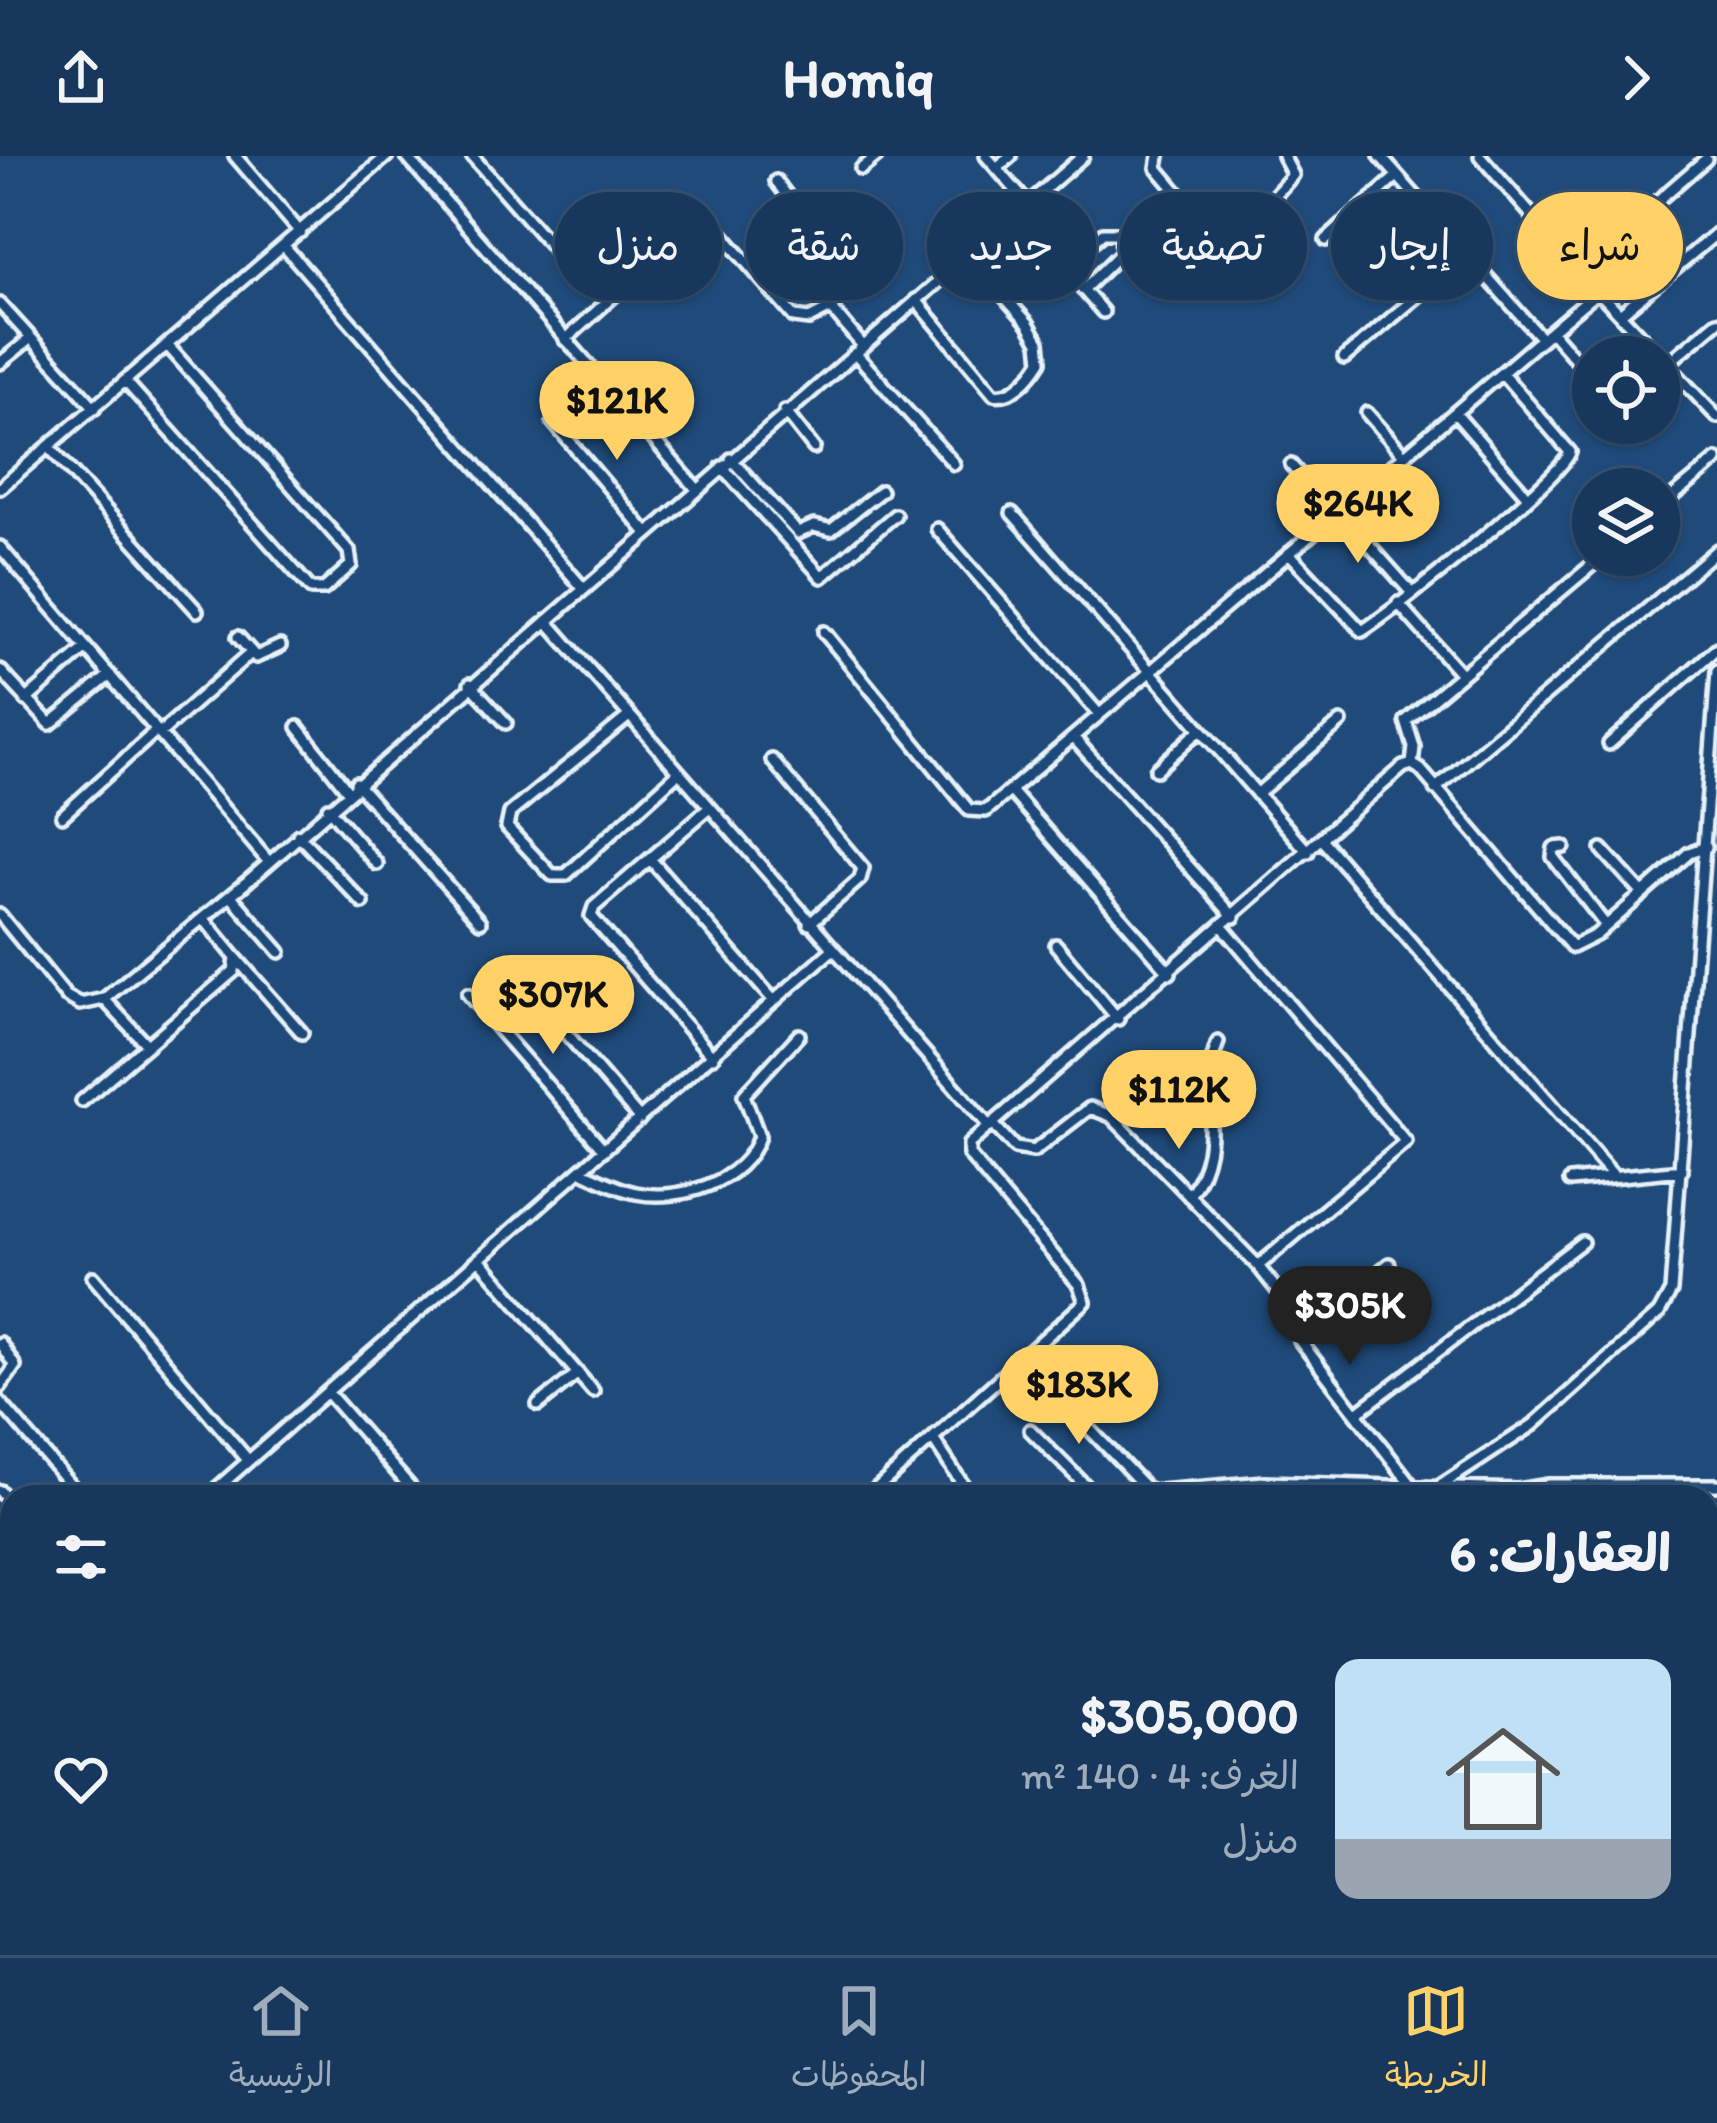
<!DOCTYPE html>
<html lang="ar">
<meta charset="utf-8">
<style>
:root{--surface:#17385c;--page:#203f62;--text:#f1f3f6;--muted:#9eacbb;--line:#365272;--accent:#ffd166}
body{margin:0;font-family:Itim,"Playpen Sans Arabic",sans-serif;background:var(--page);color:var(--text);direction:rtl;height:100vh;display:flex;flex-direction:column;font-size:45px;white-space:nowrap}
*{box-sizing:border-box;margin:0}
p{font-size:39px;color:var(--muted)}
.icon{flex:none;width:66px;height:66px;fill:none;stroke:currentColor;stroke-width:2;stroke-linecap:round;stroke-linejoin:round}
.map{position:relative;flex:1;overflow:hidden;direction:ltr}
.panel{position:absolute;left:0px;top:1329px;width:1719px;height:471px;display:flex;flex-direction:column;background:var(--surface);border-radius:36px 36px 0 0;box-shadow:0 3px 9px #0004,0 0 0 3px var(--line);direction:rtl}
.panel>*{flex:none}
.top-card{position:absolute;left:36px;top:36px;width:1647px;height:108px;direction:rtl;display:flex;gap:24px}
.fabs{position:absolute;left:1572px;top:180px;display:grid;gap:24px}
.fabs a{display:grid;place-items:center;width:108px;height:108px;border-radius:50%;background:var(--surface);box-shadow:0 3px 9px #0004,0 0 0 3px var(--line);font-size:60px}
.price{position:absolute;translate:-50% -102px;padding:0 27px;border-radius:42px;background:var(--accent);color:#111;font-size:39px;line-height:78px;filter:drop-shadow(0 3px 6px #0008)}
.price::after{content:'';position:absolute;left:50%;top:72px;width:36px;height:27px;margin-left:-18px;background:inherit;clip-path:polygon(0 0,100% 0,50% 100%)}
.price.current{background:#222;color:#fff}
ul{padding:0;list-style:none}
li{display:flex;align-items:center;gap:36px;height:300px;padding:0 48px}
li span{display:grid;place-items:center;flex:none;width:336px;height:240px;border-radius:24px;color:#555}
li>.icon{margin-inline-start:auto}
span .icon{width:144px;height:144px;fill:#fffc;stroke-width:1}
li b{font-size:51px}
h2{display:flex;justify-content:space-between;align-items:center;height:144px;padding:0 48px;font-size:51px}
.pill{padding:0 42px;border-radius:54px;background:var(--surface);box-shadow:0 3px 9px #0004,0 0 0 3px var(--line);font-size:42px;line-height:108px}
.pill.current{background:var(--accent);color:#111}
header{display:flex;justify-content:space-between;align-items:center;height:156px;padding:0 48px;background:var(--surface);font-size:54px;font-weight:800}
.menu{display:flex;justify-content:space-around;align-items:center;height:168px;border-top:3px solid var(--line);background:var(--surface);font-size:33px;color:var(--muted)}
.menu a{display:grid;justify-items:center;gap:6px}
.menu .current{color:var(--accent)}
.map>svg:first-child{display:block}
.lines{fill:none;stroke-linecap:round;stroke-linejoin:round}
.street-casing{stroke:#e8f1f8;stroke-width:18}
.street{stroke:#1f4a7a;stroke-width:9}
</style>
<header><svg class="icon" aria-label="forward" viewBox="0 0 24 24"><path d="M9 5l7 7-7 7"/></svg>Homiq<svg class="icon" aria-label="share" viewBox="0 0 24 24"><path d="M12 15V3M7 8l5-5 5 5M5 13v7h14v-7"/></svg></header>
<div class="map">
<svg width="1717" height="1799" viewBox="0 0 1717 1799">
<rect width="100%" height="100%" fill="#1f4a7a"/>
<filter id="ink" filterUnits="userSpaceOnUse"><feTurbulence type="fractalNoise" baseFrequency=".00833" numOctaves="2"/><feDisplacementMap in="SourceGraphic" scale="24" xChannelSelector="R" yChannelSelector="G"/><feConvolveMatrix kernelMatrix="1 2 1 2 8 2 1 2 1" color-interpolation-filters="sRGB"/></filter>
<g filter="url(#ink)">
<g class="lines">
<!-- street casing -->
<g class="street-casing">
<path id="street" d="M 235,0 L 300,76
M 406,0 L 697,333
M 472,0 L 560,100
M 986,0 L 1027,47
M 1159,0 L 1157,12 L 1226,94 L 1293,19 L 1283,0
M 1380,0 L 1542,183
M 997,12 L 1011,0
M 861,13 L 877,0
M 776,25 L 847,120 L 849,131 L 831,152 L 863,190
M 1016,57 L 1103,156
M 1326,84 L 1397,20
M 284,90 L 583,432
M 1062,111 L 1103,77 L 1121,77 L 1122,96 L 1083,134
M 1579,113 L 1706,3
M 1598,135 L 1717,261
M 916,144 L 994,238 C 1013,242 1031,221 1041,205 L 1039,186 L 1028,167 L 967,99
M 0,148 L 95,252
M 1620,158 L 1717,77
M 1551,175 L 1593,223
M 565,184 L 695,66 L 707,61 L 794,161 L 809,163 L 831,152
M 855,197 L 954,308
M 1344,202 L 1468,98
M 0,207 L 31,182
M 1667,208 L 1717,166
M 126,226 L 311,433 L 324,433 L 351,409 L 349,395 L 168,190
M 785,255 L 814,292
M 1367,257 L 1404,299
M 1455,257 L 1528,341
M 553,266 L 647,377
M 49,291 L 197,455
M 731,303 L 798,377 L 814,370 L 831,374 L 881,335
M 1291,309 L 1335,358
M 722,311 L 822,421 L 895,359
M 0,332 L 387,0
M 1659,352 L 1717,304
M 1339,355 L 1411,436
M 1012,357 L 1308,696
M 937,373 L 1098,557
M 0,391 L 269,706
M 1289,397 L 1362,475 C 1393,456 1563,321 1570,296 L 1502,217
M 1398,447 L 1461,518
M 547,465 L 988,969
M 824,476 L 969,654 L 986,655 L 1598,135 L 1480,0
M 238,481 L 256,501 L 280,490
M 0,514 L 50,568 L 110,519
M 470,528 L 506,567
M 26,544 L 86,492
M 629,560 L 510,657 L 507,671 L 552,719 L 566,719 L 678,617
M 298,571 L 348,635
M 159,578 L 251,497
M 1073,581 L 1234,761
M 1609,588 L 1717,492
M 772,604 L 863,712 L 860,723 L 809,768
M 1412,608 L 1414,591 L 1406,565 L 1604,399
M 1156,614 L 1200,574
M 356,627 L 480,766
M 1435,633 L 1717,394
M 1011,635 L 1170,817
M 1257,638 L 1341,566
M 328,652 L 377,708
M 709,652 L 594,751 L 591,760 L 713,901
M 62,660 L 157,574
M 298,679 L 363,747
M 1322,684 L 1614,1020
M 1564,691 L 1554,692 L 1553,701 L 1606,770
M 1602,693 L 1643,738
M 650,703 L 774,845
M 231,740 L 280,796
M 0,759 L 66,840 L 80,848 L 104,843 L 248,725 L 1083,0
M 1223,771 L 1406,986 L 1258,1110
M 1056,789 L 1118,863
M 236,802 L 302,877
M 512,814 L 640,963
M 468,838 L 604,994
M 104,843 L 147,889
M 82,945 L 234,815 L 236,802 L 203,762
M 992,967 L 1015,992 L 1034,995 L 1090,952 L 1111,960 L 1258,1110 L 1308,1173
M 581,1015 C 599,1023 617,1033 636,1037 C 680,1046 745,1026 759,980 L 744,939 L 799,879
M 1570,1025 L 1682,1014
M 1189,1040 C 1229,985 1196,940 1218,886
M 480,1104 L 593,1235
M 1389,1108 L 1302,1178 L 1300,1185 L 1410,1327
M 93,1121 L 248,1304
M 0,1187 L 15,1210 L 0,1231
M 329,1238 L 413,1334
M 0,1246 L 81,1341
M 538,1249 L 578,1217
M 1357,1257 L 1582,1086
M 1078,1261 L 1148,1334
M 1030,1274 L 1096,1340
M 933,1283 L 971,1341
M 1440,1330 L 1533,1269 L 1659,1157 L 1671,1135 L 1717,515
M 0,1335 L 12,1350
M 315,1339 L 316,1341
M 207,1341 L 832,794
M 867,1341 L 1085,1146 L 1079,1129 L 969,999 L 969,988 L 1403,611 L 1412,608 L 1420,613 L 1572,791 L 1596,779 L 1689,697 L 1706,691
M 1089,1341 L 1265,1326 L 1518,1334 L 1549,1329 L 1717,1329
M 0,1466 L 12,1465
M 0,1632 L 12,1646
M 0,1746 L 12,1735
M 581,1788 L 591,1799
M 1303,1788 L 1315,1799
M 1590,1788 L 1605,1799
M 126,1799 L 137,1789
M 337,1799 L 349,1788 L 358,1799
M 522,1799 L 535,1788
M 607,1799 L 619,1788
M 665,1799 L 678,1788
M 800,1799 L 812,1788
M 1398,1799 L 1416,1788"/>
</g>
<!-- street -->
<use href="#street" class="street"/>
</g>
</g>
</svg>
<div class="fabs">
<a><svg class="icon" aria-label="locate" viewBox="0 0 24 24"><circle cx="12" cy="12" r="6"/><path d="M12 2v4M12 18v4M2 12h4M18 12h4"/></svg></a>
<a><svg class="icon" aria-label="layers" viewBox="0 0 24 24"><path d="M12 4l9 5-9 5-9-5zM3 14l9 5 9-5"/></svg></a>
</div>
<b class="price" style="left:617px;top:307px">$121K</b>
<b class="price" style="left:1358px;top:410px">$264K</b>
<b class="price" style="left:553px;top:901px">$307K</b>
<b class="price" style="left:1179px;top:996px">$112K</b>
<b class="price current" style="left:1350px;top:1212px">$305K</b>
<b class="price" style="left:1079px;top:1291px">$183K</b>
<div class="top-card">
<a class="pill current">شراء</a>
<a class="pill">إيجار</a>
<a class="pill">تصفية</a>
<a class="pill">جديد</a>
<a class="pill">شقة</a>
<a class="pill">منزل</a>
</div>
<section class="panel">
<h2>العقارات: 6<svg class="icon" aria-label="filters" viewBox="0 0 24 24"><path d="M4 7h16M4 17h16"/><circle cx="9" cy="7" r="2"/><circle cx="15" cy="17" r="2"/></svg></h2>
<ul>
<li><span style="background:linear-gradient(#bfe0f5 75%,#9aa5b1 0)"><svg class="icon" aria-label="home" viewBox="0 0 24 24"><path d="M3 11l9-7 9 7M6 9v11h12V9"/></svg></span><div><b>$305,000</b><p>الغرف: 4 · 140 m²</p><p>منزل</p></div><svg class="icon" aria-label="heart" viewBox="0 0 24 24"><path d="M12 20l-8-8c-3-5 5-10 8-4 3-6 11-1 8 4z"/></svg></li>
</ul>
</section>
</div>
<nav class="menu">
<a class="current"><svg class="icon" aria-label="map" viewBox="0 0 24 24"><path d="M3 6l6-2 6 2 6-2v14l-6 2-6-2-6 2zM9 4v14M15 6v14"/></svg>الخريطة</a>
<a><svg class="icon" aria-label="saved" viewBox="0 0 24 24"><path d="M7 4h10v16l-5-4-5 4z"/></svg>المحفوظات</a>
<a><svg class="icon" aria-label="home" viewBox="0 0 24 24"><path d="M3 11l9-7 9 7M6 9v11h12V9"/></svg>الرئيسية</a>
</nav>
